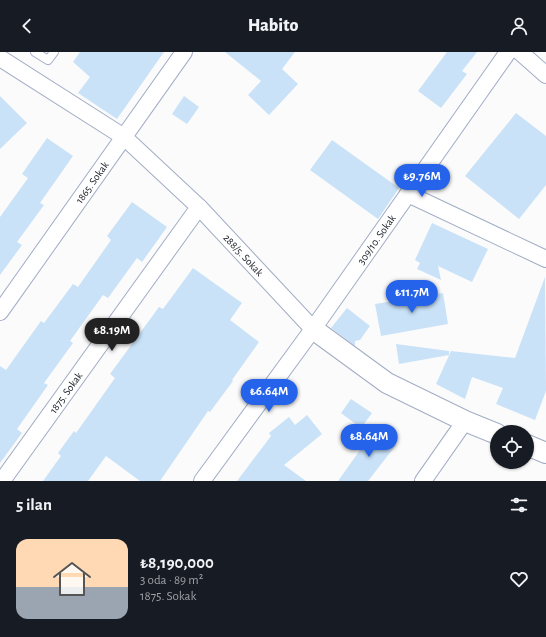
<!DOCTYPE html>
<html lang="tr">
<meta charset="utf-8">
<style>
:root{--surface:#171b24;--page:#20242c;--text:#f1f3f6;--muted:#9ea1a6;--accent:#2563eb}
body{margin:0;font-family:"Alegreya Sans",sans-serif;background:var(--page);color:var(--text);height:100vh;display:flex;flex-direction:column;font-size:15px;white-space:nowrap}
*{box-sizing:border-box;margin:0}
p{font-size:13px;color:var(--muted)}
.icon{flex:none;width:22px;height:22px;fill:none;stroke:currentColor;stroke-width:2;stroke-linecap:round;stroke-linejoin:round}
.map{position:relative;height:429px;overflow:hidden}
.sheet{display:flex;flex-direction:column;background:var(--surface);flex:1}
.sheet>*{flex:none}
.fabs{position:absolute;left:490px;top:373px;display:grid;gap:8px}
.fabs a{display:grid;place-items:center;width:44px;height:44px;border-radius:50%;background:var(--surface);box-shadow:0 1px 3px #0004;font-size:20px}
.price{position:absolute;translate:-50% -34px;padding:0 9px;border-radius:14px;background:var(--accent);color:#fff;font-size:13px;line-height:26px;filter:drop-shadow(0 1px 2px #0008)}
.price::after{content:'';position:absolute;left:50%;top:24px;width:12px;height:9px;margin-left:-6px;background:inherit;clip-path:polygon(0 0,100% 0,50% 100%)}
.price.active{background:#222;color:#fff}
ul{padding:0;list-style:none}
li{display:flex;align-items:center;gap:12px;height:100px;padding:0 16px}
li span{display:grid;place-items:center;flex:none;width:112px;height:80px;border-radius:12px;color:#555}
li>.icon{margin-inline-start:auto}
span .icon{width:48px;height:48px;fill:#fffc;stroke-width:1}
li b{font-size:17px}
h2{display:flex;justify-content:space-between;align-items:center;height:48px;padding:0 16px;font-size:17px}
header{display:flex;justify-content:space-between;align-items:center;height:52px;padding:0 16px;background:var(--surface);font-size:18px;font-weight:800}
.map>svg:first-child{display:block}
.building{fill:#c9e2f8}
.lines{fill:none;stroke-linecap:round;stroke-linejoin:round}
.service-casing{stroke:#a2adc5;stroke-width:10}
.minor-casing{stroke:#a2adc5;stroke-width:18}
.tertiary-casing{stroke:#a2adc5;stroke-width:22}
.service{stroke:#fff;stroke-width:8}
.minor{stroke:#fff;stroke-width:16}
.tertiary{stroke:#fff;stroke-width:20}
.labels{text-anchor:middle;stroke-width:4;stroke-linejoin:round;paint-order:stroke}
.street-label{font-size:11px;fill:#151922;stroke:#fff}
</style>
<header><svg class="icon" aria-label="back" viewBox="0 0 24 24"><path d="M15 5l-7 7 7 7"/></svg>Habito<svg class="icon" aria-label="person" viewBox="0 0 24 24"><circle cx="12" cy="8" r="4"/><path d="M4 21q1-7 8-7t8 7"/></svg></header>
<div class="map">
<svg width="546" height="429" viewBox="0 0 546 429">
<rect width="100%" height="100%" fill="#fbfbfb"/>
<!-- building -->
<path class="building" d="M 80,0 L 164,0 L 117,67 L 78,41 L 90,25 L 73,10 Z
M 225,0 L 295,0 L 282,17 L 298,32 L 269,63 L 248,43 L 261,29 Z
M 447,0 L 477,0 L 462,19 L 467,22 L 441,56 L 418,39 Z
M 0,44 L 27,71 L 0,97 Z
M 184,44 L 199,55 L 187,72 L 172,62 Z
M 516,61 L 546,84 L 546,133 L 519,167 L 465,124 Z
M 47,86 L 73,104 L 40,151 L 44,153 L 17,190 L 22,193 L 0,223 L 0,165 L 28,126 L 22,122 Z
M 332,88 L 399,136 L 378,167 L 310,118 Z
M 132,150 L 167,175 L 142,210 L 137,206 L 108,246 L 103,243 L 70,289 L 73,291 L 44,331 L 48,333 L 17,377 L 22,381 L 0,411 L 0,314 L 6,318 L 41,269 L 44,271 L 73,232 L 78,235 L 111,188 L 107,184 Z
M 432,171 L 488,197 L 472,230 L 438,214 L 441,228 L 417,217 L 420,211 L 415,208 Z
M 193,216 L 242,251 L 230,268 L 259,290 L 232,328 L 233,329 L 210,360 L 208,359 L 160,429 L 140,429 L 106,404 L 88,429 L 43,429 L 61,404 L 58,401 L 74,379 L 76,381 L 115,326 L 110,322 L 159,255 L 163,257 Z
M 545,225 L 546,339 L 535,368 L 496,352 L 503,336 L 472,325 L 465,347 L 436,332 L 451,299 L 515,306 Z
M 443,241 L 448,272 L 381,284 L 375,252 Z
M 347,256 L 370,274 L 360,288 L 355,289 L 355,294 L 331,276 Z
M 396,292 L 449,299 L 449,303 L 399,312 Z
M 351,347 L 372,361 L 361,376 L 341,361 Z
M 307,363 L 322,382 L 284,413 L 306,429 L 237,429 L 271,384 L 269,381 L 289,365 L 295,373 Z
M 375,377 L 396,393 L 368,429 L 338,429 Z"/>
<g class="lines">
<!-- service casing -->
<g class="service-casing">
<path id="service" d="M 35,0 L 48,8 L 54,0"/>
</g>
<!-- minor casing -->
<g class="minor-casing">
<g id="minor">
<path d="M 520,0 L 546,23"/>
<path id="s1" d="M 0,6 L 124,85 L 199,155 L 313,277"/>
<path d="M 408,142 L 546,207"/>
<path id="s2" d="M 0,260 L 184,0"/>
<path id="s3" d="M 2,429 L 199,155"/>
<path id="s4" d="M 202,429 L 313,277 L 508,0"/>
<path d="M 423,429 L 465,369"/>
</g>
</g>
<!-- tertiary casing -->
<g class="tertiary-casing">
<path id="tertiary" d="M 313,277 L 387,331 L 465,369 L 497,382
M 527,393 L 546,401"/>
</g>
<!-- service -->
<use href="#service" class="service"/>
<!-- minor -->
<use href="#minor" class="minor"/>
<!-- tertiary -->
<use href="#tertiary" class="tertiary"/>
</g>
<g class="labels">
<!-- street labels -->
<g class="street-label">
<text dy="4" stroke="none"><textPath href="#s2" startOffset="159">1865. Sokak</textPath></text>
<text dy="4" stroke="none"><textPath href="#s4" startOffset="298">309/10. Sokak</textPath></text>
<text dy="4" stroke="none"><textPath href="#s1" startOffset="315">288/5. Sokak</textPath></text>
<text dy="4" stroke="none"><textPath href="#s3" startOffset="109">1875. Sokak</textPath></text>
</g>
</g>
</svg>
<div class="fabs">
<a><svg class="icon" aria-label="locate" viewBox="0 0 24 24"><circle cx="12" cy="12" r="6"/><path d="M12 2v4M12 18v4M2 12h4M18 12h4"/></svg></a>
</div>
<b class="price" style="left:422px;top:146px">₺9.76M</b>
<b class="price" style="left:412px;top:262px">₺11.7M</b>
<b class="price active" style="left:112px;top:300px">₺8.19M</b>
<b class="price" style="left:269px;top:361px">₺6.64M</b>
<b class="price" style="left:369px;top:406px">₺8.64M</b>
</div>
<section class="sheet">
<h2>5 ilan<svg class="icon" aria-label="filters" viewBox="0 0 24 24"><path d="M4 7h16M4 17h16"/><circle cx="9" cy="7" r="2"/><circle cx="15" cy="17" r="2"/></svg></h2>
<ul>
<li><span style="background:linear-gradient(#ffd9b3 60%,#9aa5b1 0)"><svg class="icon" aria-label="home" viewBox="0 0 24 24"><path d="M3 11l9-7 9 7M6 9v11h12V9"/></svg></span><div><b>₺8,190,000</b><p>3 oda · 89 m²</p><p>1875. Sokak</p></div><svg class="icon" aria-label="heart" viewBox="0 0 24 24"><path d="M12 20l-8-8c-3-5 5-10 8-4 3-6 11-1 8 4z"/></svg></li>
</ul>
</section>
